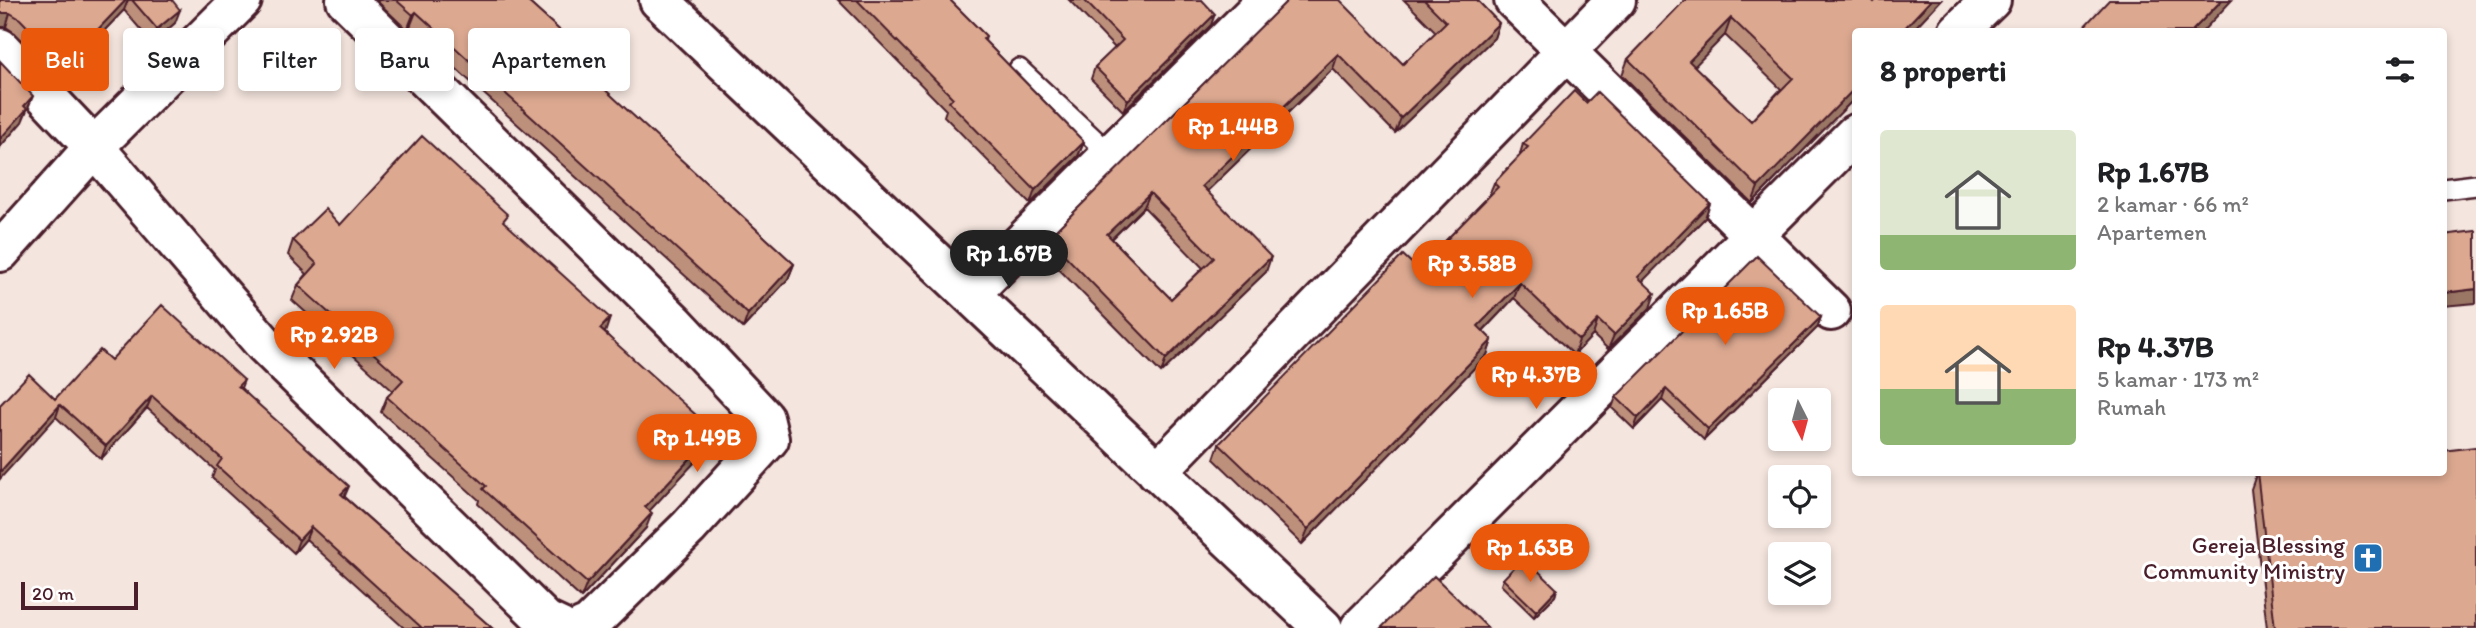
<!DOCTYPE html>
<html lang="id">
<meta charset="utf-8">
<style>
:root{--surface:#fff;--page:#f2f2f2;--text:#202124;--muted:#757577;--accent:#ea580c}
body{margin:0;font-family:Itim,sans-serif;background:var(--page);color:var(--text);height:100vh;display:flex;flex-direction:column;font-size:26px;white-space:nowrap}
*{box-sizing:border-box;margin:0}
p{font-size:23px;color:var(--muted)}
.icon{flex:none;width:38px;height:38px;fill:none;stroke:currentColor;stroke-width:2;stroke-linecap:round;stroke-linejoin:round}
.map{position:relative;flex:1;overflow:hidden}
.side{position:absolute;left:1852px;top:28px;width:595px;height:448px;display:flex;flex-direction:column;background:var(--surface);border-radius:7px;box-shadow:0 4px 10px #0003}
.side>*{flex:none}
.guide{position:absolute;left:21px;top:28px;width:665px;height:63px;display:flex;gap:14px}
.needle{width:46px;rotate:174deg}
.buttons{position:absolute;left:1768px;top:388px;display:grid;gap:14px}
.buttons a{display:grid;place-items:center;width:63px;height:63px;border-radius:7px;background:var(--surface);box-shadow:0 4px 10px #0003;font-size:35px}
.scale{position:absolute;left:21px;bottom:18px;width:117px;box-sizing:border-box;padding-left:7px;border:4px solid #4a1f2b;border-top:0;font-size:19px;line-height:24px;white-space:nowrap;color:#4a1f2b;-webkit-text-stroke:5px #fff;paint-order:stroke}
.price{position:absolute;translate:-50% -60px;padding:0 16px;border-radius:24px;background:var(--accent);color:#fff;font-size:23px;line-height:46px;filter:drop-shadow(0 2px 4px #0008)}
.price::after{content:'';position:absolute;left:50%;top:42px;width:21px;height:16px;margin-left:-10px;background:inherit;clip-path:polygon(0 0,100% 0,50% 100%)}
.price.active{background:#222;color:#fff}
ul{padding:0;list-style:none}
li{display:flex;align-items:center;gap:21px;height:175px;padding:0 28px}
li span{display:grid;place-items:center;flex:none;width:196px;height:140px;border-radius:7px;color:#555}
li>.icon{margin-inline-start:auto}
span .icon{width:84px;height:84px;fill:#fffc;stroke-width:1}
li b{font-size:30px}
h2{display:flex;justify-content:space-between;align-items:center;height:84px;padding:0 28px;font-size:30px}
.chip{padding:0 24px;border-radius:7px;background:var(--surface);box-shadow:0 4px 10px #0003;font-size:24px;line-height:63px}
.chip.active{background:var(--accent);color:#fff}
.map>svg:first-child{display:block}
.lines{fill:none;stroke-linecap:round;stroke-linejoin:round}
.service-casing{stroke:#4a1f2b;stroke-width:24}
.minor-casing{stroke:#4a1f2b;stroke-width:44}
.service{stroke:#fff;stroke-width:19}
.minor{stroke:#fff;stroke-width:38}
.wall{fill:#bd907c;stroke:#4a1f2b;stroke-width:2;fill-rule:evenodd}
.shaded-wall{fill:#9a7665;stroke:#4a1f2b;stroke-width:2}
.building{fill:#dca890;stroke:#4a1f2b;stroke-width:2;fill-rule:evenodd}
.labels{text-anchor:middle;stroke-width:6;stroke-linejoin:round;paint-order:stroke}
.poi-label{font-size:23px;fill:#4a1f2b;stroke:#fff;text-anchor:end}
</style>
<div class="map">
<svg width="2476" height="628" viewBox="0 0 2476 628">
<rect width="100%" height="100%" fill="#f4e5de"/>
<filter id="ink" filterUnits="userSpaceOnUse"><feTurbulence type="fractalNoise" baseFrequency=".0143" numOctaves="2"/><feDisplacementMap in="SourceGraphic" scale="14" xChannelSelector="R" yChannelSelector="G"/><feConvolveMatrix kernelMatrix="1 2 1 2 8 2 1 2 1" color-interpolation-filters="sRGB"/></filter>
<g filter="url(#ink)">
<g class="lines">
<!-- service casing -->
<g class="service-casing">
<path id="service" d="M 1019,69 L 1112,156
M 2443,189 L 2476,185"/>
</g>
<!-- minor casing -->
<g class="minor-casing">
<path id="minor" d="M 346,0 L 675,323 L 764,418 L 769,439 L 689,527 L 589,625 L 582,628
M 659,0 L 1323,628
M 1514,0 L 1831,311
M 1958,32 L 1991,0
M 0,48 L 94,147 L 264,344 L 546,621 L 561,628
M 0,252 L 94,147 L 242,0
M 970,294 L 1267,0
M 1157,472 L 1616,0
M 1360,628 L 1855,134"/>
</g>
<!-- service -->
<use href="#service" class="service"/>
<!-- minor -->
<use href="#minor" class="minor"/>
</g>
<!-- wall -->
<path class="wall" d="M 0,0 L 172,0 L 175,23 L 152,43 L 124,10 L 59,78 L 15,33 L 6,27 L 0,27 Z
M 376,0 L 526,0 L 596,63 L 591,77 L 794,264 L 788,279 L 743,328 L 410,27 L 407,30 Z
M 838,0 L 950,0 L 986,36 L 985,41 L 1084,142 L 1078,156 L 1030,204 L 944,116 L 946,110 Z
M 1069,0 L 1202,0 L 1211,25 L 1123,111 L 1091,79 L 1095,67 L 1115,48 Z
M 1288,0 L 1403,64 L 1436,32 L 1404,0 L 1477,0 L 1499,23 L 1494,38 L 1395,133 L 1333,69 L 1207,191 L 1266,272 L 1161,373 L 1043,253 L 1048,238 ZM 1144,207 L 1203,268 L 1171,299 L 1112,239 Z
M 1685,0 L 1874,2 L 1941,0 L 1911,32 L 1855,32 L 1851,102 L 1752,203 L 1622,75 L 1628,59 ZM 1725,35 L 1781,89 L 1751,121 L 1694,66 Z
M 1586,103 L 1710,203 L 1705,218 L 1642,281 L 1650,308 L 1608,349 L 1593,335 L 1574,355 L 1514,298 L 1483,331 L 1492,340 L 1487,355 L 1302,544 L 1214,459 L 1219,444 L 1418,269 L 1488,197 L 1494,183 L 1519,157 L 1523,144 Z
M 505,223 L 709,447 L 649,511 L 646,528 L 581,598 L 478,504 L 479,500 L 381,412 L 387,397 L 393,391 L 292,300 L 298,285 L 307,274 L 288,255 L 293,240 L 340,225 Z
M 1821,317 L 1817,328 L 1704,440 L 1662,400 L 1634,429 L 1612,408 L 1616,397 Z
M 111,360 L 244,380 L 241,388 L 345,497 L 492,628 L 404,628 L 306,539 L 294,553 L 212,478 L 215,470 L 147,408 L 101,459 L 56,417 L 55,399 Z
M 2257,472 L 2476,628 L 2267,628 L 2251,489 Z
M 1503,579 L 1557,589 L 1555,596 L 1534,617 L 1501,585 Z"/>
<!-- shaded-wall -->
<path class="shaded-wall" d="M 126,0 L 128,0 L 124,10 L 59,78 L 64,65 Z
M 1931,0 L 1941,0 L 1911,32 L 1901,32 Z
M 2222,0 L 2232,0 L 2202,32 L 2191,32 Z
M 180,10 L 175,23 L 152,43 L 157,29 Z
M 416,12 L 410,27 L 407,30 L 413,15 Z
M 0,13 L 10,13 L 6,27 L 0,27 Z
M 1215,14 L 1211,25 L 1123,111 L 1128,100 Z
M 1731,18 L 1725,35 L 1683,78 L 1689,61 Z
M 1499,23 L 1494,38 L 1395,133 L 1401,118 Z
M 1338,54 L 1333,69 L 1197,201 L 1202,186 Z
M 596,63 L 591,78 L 587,73 Z
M 1855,78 L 1855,90 L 1851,102 L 1752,203 L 1758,187 Z
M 33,96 L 22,122 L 0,147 L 0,139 L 24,106 Z
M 1084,142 L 1078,156 L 1030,204 L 1035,190 Z
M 1150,193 L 1144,207 L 1101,249 L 1107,234 Z
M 1710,203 L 1705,218 L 1632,292 L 1638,277 Z
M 1271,257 L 1266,272 L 1161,373 L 1166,359 Z
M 794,264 L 788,279 L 743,328 L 748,314 Z
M 1520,283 L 1514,298 L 1473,341 L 1478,326 Z
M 2476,289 L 2476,303 L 2443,306 L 2443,293 Z
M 1655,293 L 1650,308 L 1608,349 L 1614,335 Z
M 1821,317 L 1817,328 L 1704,440 L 1708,429 Z
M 610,318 L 605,333 L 600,329 Z
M 1598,320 L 1593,335 L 1574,355 L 1579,340 Z
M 1492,340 L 1487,355 L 1302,544 L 1308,529 Z
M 1666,389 L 1662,400 L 1634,429 L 1638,418 Z
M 152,396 L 147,408 L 101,459 L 106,446 Z
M 60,405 L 56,417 L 0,479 L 0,472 Z
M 715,432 L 709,447 L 639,522 L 645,507 Z
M 349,486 L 344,498 L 341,494 Z
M 652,513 L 646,528 L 581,598 L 587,583 Z
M 311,527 L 306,539 L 294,553 L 299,540 Z
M 1557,589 L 1555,596 L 1534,617 L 1536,611 Z"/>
<!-- building -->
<path class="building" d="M 0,0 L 126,0 L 64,65 L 20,19 L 10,13 L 0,13 Z
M 132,0 L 172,0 L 180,10 L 157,29 Z
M 396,0 L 526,0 L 596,63 L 587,73 L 794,264 L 748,314 L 416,12 L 413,15 Z
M 857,0 L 950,0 L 986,36 L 983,39 L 1084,142 L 1035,190 L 949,102 L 953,98 Z
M 1084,0 L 1202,0 L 1215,14 L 1128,100 L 1095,67 L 1123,40 Z
M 1288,0 L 1340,0 L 1403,64 L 1446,22 L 1424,0 L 1477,0 L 1499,23 L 1401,118 L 1338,54 L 1202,186 L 1271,257 L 1166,359 L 1048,238 ZM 1150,193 L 1214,258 L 1171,299 L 1107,234 Z
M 1685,0 L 1872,0 L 1874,2 L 1876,0 L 1931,0 L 1901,32 L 1855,32 L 1855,78 L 1852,82 L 1855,85 L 1855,88 L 1758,187 L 1628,59 ZM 1731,18 L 1793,78 L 1751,121 L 1689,61 Z
M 2109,0 L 2222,0 L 2191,32 L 2079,32 Z
M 0,61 L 33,96 L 24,106 L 27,109 L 0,139 Z
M 1574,91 L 1586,103 L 1597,92 L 1710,203 L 1638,277 L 1655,293 L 1614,335 L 1598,320 L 1579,340 L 1520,283 L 1478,326 L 1492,340 L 1308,529 L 1219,444 L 1403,255 L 1418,269 L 1498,187 L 1494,183 L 1528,147 L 1523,144 Z
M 422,136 L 508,215 L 503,221 L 610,318 L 600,329 L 715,432 L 645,507 L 652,513 L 587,583 L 483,489 L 486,486 L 387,397 L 403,380 L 298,285 L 317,264 L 293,240 L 325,209 L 340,225 Z
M 2476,231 L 2476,289 L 2443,293 L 2443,235 Z
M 1757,256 L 1821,317 L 1708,429 L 1666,389 L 1638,418 L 1616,397 Z
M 162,305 L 244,380 L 238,386 L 349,486 L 341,494 L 492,628 L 422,628 L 311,527 L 299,540 L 217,466 L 222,459 L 152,396 L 106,446 L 60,405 L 0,472 L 0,405 L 29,374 L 55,399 L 100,350 L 111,360 Z
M 2476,447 L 2476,628 L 2275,628 L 2257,472 L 2443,472 L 2443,451 Z
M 1524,557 L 1557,589 L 1536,611 L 1503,579 Z
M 1434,576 L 1488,628 L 1381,628 Z"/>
</g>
<!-- icons -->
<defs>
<g id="church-square" transform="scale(1.575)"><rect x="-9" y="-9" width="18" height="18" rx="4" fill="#1f6fb2" stroke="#fff"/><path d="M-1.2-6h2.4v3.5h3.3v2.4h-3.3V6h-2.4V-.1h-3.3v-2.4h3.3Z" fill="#fff"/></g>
</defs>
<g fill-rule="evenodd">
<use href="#church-square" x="2368" y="558"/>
</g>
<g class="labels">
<!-- poi labels -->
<g class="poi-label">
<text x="2345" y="553">Gereja Blessing<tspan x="2345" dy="26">Community Ministry</tspan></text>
</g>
</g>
</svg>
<div class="buttons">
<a><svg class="needle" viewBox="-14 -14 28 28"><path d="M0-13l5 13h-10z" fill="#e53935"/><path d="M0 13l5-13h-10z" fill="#757577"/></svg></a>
<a><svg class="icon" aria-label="locate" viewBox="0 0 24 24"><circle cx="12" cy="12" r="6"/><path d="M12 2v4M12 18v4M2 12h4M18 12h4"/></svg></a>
<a><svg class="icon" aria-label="layers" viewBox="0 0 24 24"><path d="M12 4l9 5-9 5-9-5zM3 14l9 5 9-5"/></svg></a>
</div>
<div class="scale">20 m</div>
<b class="price" style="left:1233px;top:163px">Rp 1.44B</b>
<b class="price active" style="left:1009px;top:290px">Rp 1.67B</b>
<b class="price" style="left:1472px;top:300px">Rp 3.58B</b>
<b class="price" style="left:1725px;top:347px">Rp 1.65B</b>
<b class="price" style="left:334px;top:371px">Rp 2.92B</b>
<b class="price" style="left:1536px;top:411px">Rp 4.37B</b>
<b class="price" style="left:697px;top:474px">Rp 1.49B</b>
<b class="price" style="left:1530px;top:584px">Rp 1.63B</b>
<div class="guide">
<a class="chip active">Beli</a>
<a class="chip">Sewa</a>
<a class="chip">Filter</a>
<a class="chip">Baru</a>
<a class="chip">Apartemen</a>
</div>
<section class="side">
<h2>8 properti<svg class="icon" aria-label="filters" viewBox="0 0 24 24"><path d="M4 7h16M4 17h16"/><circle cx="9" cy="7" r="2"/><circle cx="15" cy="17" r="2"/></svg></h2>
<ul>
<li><span style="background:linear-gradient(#dfe7d0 75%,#8fb573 0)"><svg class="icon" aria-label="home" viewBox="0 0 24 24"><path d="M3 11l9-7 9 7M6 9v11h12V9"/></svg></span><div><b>Rp 1.67B</b><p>2 kamar · 66 m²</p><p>Apartemen</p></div></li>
<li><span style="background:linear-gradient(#ffd9b3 60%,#8fb573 0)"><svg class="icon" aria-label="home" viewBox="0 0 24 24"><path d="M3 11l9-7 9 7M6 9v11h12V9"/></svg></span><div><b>Rp 4.37B</b><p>5 kamar · 173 m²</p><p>Rumah</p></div></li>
</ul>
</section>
</div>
